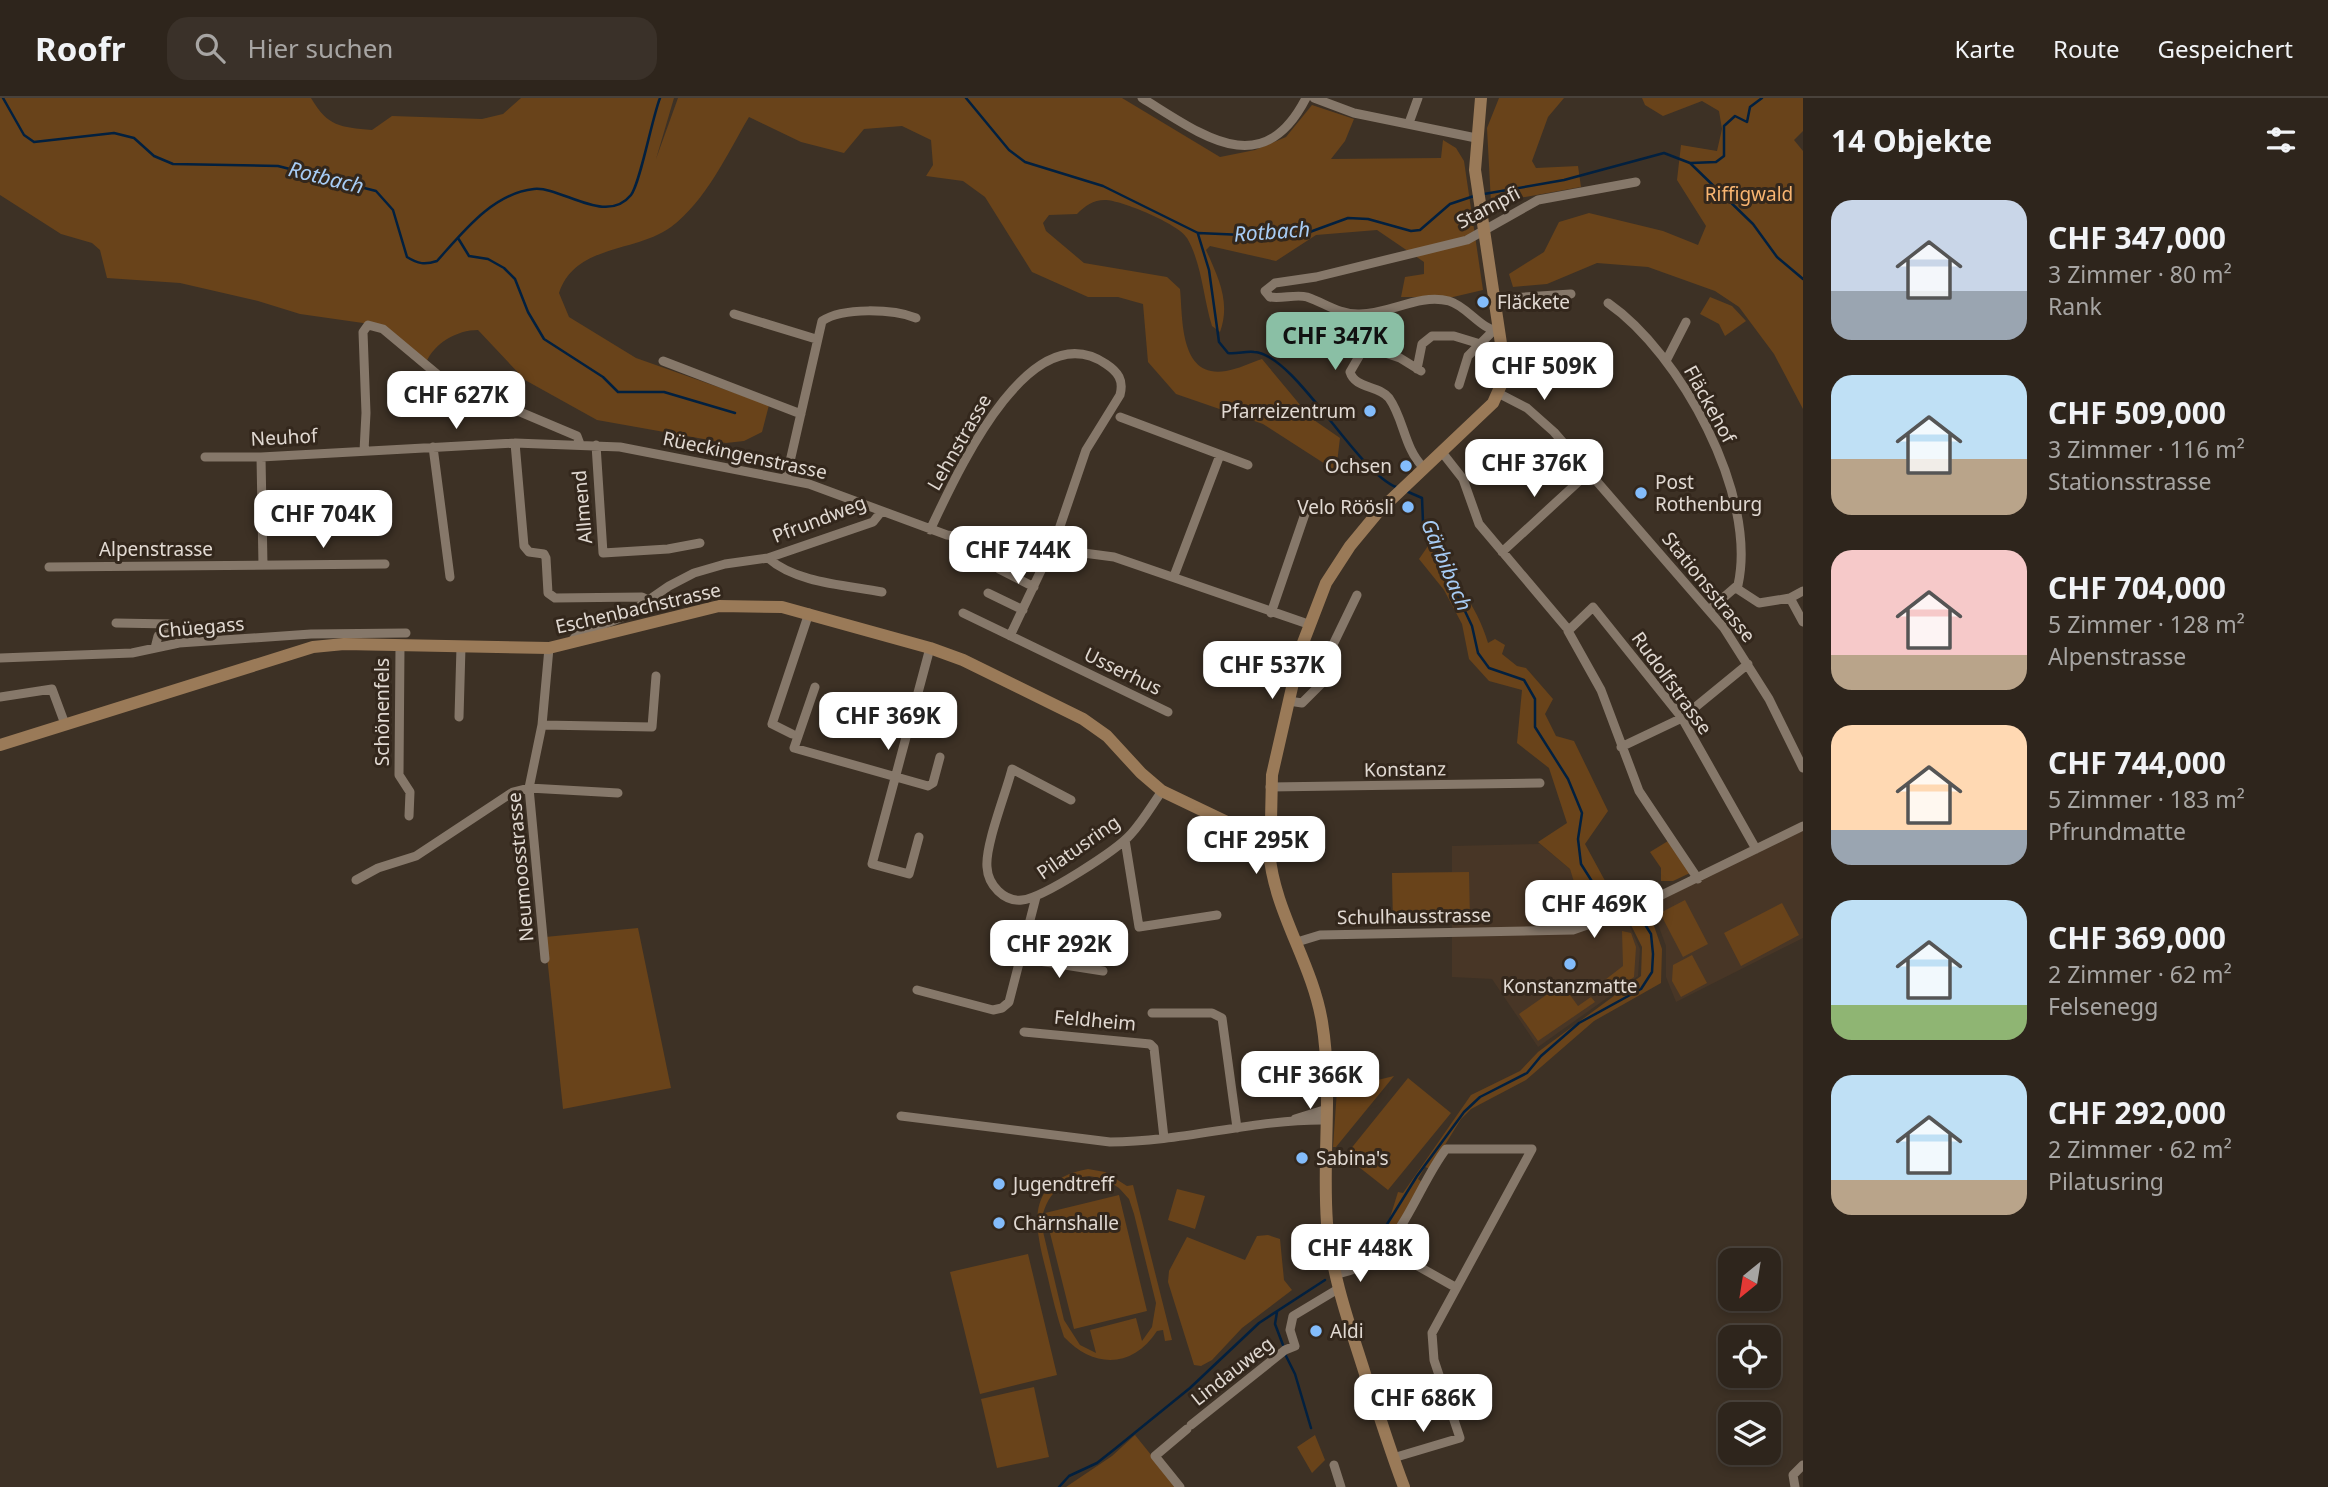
<!DOCTYPE html>
<html lang="de">
<meta charset="utf-8">
<style>
:root{--surface:#2e251c;--page:#3a3129;--text:#f1f3f6;--muted:#a7a5a3;--line:#49423b;--accent:#8abfa5}
body{margin:0;font-family:"Noto Sans",sans-serif;background:var(--page);color:var(--text);height:100vh;display:flex;flex-direction:column;font-size:26px;white-space:nowrap}
*{box-sizing:border-box;margin:0}
p{font-size:23px;color:var(--muted)}
.icon{flex:none;width:38px;height:38px;fill:none;stroke:currentColor;stroke-width:2;stroke-linecap:round;stroke-linejoin:round}
.map{position:relative;flex:1;overflow:hidden}
.side{display:flex;flex-direction:column;background:var(--surface);width:525px}
.side>*{flex:none}
.needle{width:46px;rotate:210deg}
.buttons{position:absolute;left:1718px;top:1150px;display:grid;gap:14px}
.buttons a{display:grid;place-items:center;width:63px;height:63px;border-radius:14px;background:var(--surface);box-shadow:0 4px 10px #0003,0 0 0 2px var(--line);font-size:35px}
.price{position:absolute;translate:-50% -60px;padding:0 16px;border-radius:14px;background:#fff;color:#222;font-size:23px;line-height:46px;filter:drop-shadow(0 2px 4px #0008)}
.price::after{content:'';position:absolute;left:50%;top:42px;width:21px;height:16px;margin-left:-10px;background:inherit;clip-path:polygon(0 0,100% 0,50% 100%)}
.price.on{background:var(--accent);color:#111}
ul{padding:0;list-style:none}
li{display:flex;align-items:center;gap:21px;height:175px;padding:0 28px}
li span{display:grid;place-items:center;flex:none;width:196px;height:140px;border-radius:21px;color:#555}
li>.icon{margin-inline-start:auto}
span .icon{width:84px;height:84px;fill:#fffc;stroke-width:1}
li b{font-size:30px}
h2{display:flex;justify-content:space-between;align-items:center;height:84px;padding:0 28px;font-size:30px}
header{display:flex;align-items:center;gap:42px;box-sizing:border-box;height:98px;padding:0 35px;background:var(--surface);border-bottom:2px solid var(--line)}
header strong{font-size:33px}
nav{display:flex;gap:38px;margin-inline-start:auto;font-size:24px}
.search{width:490px;height:63px;background:var(--page);display:flex;align-items:center;gap:18px;box-sizing:border-box;padding:0 24px;border-radius:21px;color:var(--muted);font-size:26px}
main{display:flex;flex:1;min-height:0}
.map>svg:first-child{display:block}
.built{fill:#483626}
.green{fill:#69431a;fill-rule:evenodd}
.lines{fill:none;stroke-linecap:round;stroke-linejoin:round}
.stream{stroke:#02203f;stroke-width:2.5}
.street{stroke:#86786a;stroke-width:9}
.secondary{stroke:#9a7a58;stroke-width:12}
.poi-dot{fill:#83bcfb;stroke:#33271c;stroke-width:2.5}
.labels{text-anchor:middle;stroke-width:6;stroke-linejoin:round;paint-order:stroke}
.park-label{font-size:19px;fill:#f9b571;stroke:#33271c}
.street-label{font-size:19px;fill:#e1d9d2;stroke:#33271c}
.poi-label{font-size:19px;fill:#e1d9d2;stroke:#33271c;text-anchor:start}
.water-label{font-size:21px;font-style:italic;fill:#a7ccf5;stroke:#33271c}
</style>
<header>
<strong>Roofr</strong>
<div class="search"><svg class="icon" aria-label="search" viewBox="0 0 24 24"><circle cx="10" cy="10" r="6"/><path d="M15 15l6 6"/></svg>Hier suchen</div>
<nav><a>Karte</a><a>Route</a><a>Gespeichert</a></nav>
</header>
<main>
<div class="map">
<svg width="1803" height="1389" viewBox="0 0 1803 1389">
<rect width="100%" height="100%" fill="#3d3125"/>
<!-- built -->
<path class="built" d="M 1803,731 L 1803,840 L 1676,904 L 1666,879 L 1666,848 L 1651,807 Z
M 1540,746 L 1570,771 L 1578,791 L 1611,816 L 1617,814 L 1626,820 L 1640,851 L 1638,878 L 1538,949 L 1492,881 L 1452,879 L 1452,823 L 1393,824 L 1392,775 L 1452,774 L 1452,748 Z"/>
<!-- green -->
<path class="green" d="M 0,0 L 311,0 C 328,29 340,29 372,32 L 392,18 L 482,21 L 503,16 L 521,0 L 674,0 L 656,61 L 678,0 L 1122,0 L 1220,59 L 1255,52 L 1286,39 L 1312,7 L 1354,21 L 1345,43 L 1331,61 L 1441,60 L 1443,42 L 1456,50 L 1464,63 L 1483,192 L 1453,199 L 1401,199 L 1405,179 L 1424,176 L 1424,164 L 1377,132 L 1316,137 L 1276,163 L 1210,148 L 1206,152 C 1218,179 1231,204 1220,234 L 1212,228 C 1203,199 1202,166 1187,140 C 1179,126 1121,102 1105,102 C 1093,102 1085,108 1077,116 L 1049,117 L 1043,125 L 1046,133 L 1084,165 L 1167,179 L 1180,191 C 1183,220 1179,281 1226,273 C 1238,271 1250,265 1262,261 L 1311,320 L 1340,340 L 1336,373 L 1263,326 L 1176,296 L 1148,264 L 1143,206 L 1118,199 L 1088,199 L 1032,174 L 985,99 L 963,83 L 926,78 L 933,67 L 931,42 L 902,28 L 864,31 L 844,55 L 801,44 L 749,19 C 727,56 706,103 671,129 C 635,155 575,146 559,195 L 569,219 L 636,260 L 769,307 L 762,334 L 744,343 L 726,345 L 597,322 L 525,282 L 478,232 C 457,232 434,245 426,265 L 370,226 L 300,216 L 258,203 L 180,185 L 107,180 L 100,152 L 92,145 L 61,136 L 0,97 Z
M 1499,0 L 1564,0 L 1548,19 L 1532,63 L 1536,70 L 1578,68 L 1581,89 L 1491,105 L 1487,30 Z
M 1642,0 L 1803,0 L 1803,33 L 1794,42 L 1803,53 L 1803,311 L 1774,256 L 1739,209 L 1715,193 L 1648,169 L 1597,165 L 1547,186 L 1513,189 L 1509,176 L 1544,154 L 1559,124 L 1589,115 L 1663,133 L 1698,147 L 1706,128 L 1677,82 L 1681,47 L 1717,53 L 1722,31 L 1719,13 L 1702,3 L 1663,18 L 1645,7 Z
M 1710,199 L 1732,208 L 1746,223 L 1725,238 L 1719,226 L 1700,216 Z
M 1428,448 C 1452,479 1477,506 1488,545 L 1495,541 L 1505,547 L 1502,556 L 1517,568 L 1526,570 L 1553,601 L 1545,616 L 1556,638 L 1574,643 L 1608,713 L 1585,746 L 1610,792 L 1615,793 L 1633,783 L 1660,791 L 1611,816 L 1592,800 L 1579,800 L 1570,771 L 1538,744 L 1567,725 L 1549,670 L 1517,645 L 1522,592 L 1489,583 L 1469,561 L 1462,526 L 1444,492 L 1419,461 Z
M 1668,743 L 1690,775 L 1673,783 L 1661,783 L 1661,770 L 1650,754 Z
M 1469,774 L 1470,823 L 1393,824 L 1392,775 Z
M 1685,802 L 1708,846 L 1683,859 L 1660,815 Z
M 1646,805 L 1662,851 L 1661,885 L 1594,923 L 1526,982 L 1471,1011 L 1461,1021 L 1430,1071 L 1425,1069 L 1418,1081 L 1422,1084 L 1396,1129 L 1354,1166 L 1349,1159 L 1388,1126 L 1398,1094 L 1403,1095 L 1471,997 L 1520,973 L 1538,954 L 1641,878 L 1642,849 L 1626,817 Z
M 1782,805 L 1799,837 L 1741,868 L 1724,835 Z
M 638,830 L 671,990 L 563,1011 L 545,839 Z
M 1622,833 L 1631,835 L 1636,849 L 1634,879 L 1609,896 L 1601,885 L 1623,868 Z
M 1692,857 L 1707,885 L 1681,899 L 1672,883 L 1673,867 Z
M 1562,886 L 1578,908 L 1591,899 L 1595,904 L 1538,943 L 1519,916 Z
M 1394,978 L 1336,1049 L 1333,1049 L 1337,992 Z
M 1408,980 L 1451,1015 L 1388,1092 L 1345,1058 Z
M 1088,1071 L 1105,1074 L 1127,1088 L 1133,1087 L 1172,1242 L 1165,1243 L 1163,1232 L 1157,1233 C 1133,1270 1094,1271 1064,1239 C 1057,1219 1052,1198 1047,1176 C 1034,1127 1024,1083 1088,1071 ZM 1089,1078 L 1105,1081 L 1119,1090 L 1129,1101 L 1134,1116 L 1156,1205 L 1152,1229 L 1142,1243 L 1136,1220 L 1090,1232 L 1096,1255 L 1080,1247 L 1064,1222 L 1041,1125 C 1046,1096 1061,1082 1089,1078 Z
M 1177,1091 L 1205,1098 L 1195,1131 L 1168,1122 Z
M 1119,1097 L 1147,1213 L 1074,1231 L 1045,1115 Z
M 1268,1137 L 1280,1141 L 1284,1182 L 1292,1192 L 1242,1230 L 1212,1262 L 1201,1268 L 1194,1267 L 1168,1184 L 1169,1173 L 1187,1139 L 1245,1162 L 1257,1138 Z
M 1028,1156 L 1057,1277 L 980,1296 L 950,1174 Z
M 1034,1289 L 1049,1359 L 997,1370 L 981,1301 Z
M 1135,1337 L 1177,1389 L 1066,1389 L 1112,1358 Z
M 1315,1337 L 1325,1362 L 1312,1375 L 1297,1349 Z"/>
<g class="lines">
<!-- stream -->
<path class="stream" d="M 3,0 L 24,37 L 34,44 L 114,35 L 134,40 L 154,58 L 173,66 L 278,68 L 376,93 L 393,112 L 407,159 C 418,166 425,167 437,163 C 463,134 493,95 534,91 C 561,88 606,128 631,97 C 640,86 652,20 660,0
M 966,0 L 1009,52 L 1025,64 L 1103,88 L 1198,135 L 1286,139 L 1307,135 L 1348,120 L 1368,121 L 1411,133 L 1420,132 L 1450,106 L 1474,98
M 1691,65 L 1716,64 L 1724,58 L 1724,28 L 1735,18 L 1747,24 L 1750,9 L 1762,0
M 1484,96 L 1564,82 L 1664,55 L 1690,65 L 1753,126 L 1777,159 L 1803,181
M 1198,136 L 1209,172 L 1219,244 L 1228,255 C 1237,256 1246,253 1254,254 C 1295,256 1355,372 1396,389
M 458,140 L 469,158 L 488,161 L 504,170 L 515,181 L 528,214 L 544,241 L 603,279 L 618,294 L 664,294 L 735,315
M 1406,393 L 1422,400 L 1423,424 L 1472,528 L 1478,555 L 1489,570 L 1524,582 L 1535,601 L 1535,629 L 1568,681 L 1582,715 L 1578,741 L 1581,766 L 1593,785 L 1624,806
M 1353,1161 L 1381,1136 L 1417,1078 L 1464,1014 L 1480,999 L 1527,975 L 1541,958 L 1579,925 L 1641,891 L 1652,874 L 1653,856 L 1651,836 L 1639,817
M 1277,1214 L 1275,1226 L 1283,1247
M 1285,1256 L 1295,1276 L 1311,1330
M 1059,1389 L 1069,1378 L 1097,1365 L 1116,1350 L 1190,1290 L 1259,1225 L 1325,1182"/>
<!-- street -->
<path class="street" d="M 1142,0 C 1201,36 1262,86 1306,0
M 1314,0 L 1354,15 L 1476,40
M 1409,25 L 1418,0
M 1494,201 L 1571,196
M 1608,205 C 1680,255 1758,397 1738,487 L 1709,512
M 734,216 L 816,241
M 1499,233 C 1481,232 1467,208 1449,203 C 1418,195 1389,217 1358,216 C 1338,216 1325,205 1307,199 C 1296,196 1282,201 1270,199 L 1265,193 L 1275,185 L 1316,179 L 1467,142 L 1538,102 L 1636,84
M 663,263 L 801,316
M 1666,263 L 1686,224
M 1417,271 L 1422,246 L 1432,238 L 1454,238 L 1477,245
M 1421,273 L 1400,260 L 1365,248 L 1350,274 C 1355,291 1379,287 1389,300 C 1404,321 1404,350 1423,369
M 1459,287 L 1468,258 L 1493,233
M 1498,295 L 1527,310 L 1554,334 L 1724,530 L 1769,601 L 1803,670
M 1120,319 L 1248,367
M 515,345 L 524,448 L 529,454 L 544,456 L 546,460 L 548,495 L 555,500 L 642,499 L 648,502
M 596,347 L 603,455 L 668,451 L 700,445
M 433,349 L 450,479
M 364,353 L 366,315 L 363,234 L 368,227 L 383,231 L 444,282 L 577,338 L 580,346
M 1441,353 L 1463,381 L 1479,426 L 1566,529
M 205,359 L 261,359 L 515,345 L 620,349 L 809,386 L 947,437 L 1114,459 L 1308,526
M 261,359 L 263,467
M 786,381 L 822,223 C 843,209 893,211 916,220
M 930,432 C 955,380 1028,213 1106,266 C 1118,274 1124,282 1120,297 L 1086,352 L 1055,443 L 1010,538
M 1502,454 L 1589,374
M 768,460 C 796,485 845,487 882,494
M 49,469 L 385,466
M 999,471 L 1034,489
M 1174,478 L 1220,357
M 1736,490 L 1759,505 L 1790,500 L 1803,493
M 988,495 L 1023,512
M 1790,500 L 1803,524
M 963,515 L 1168,614
M 1271,515 L 1306,413
M 116,525 L 171,526 L 173,535 L 158,538 L 155,550
M 572,543 L 577,537 L 627,517 L 669,488 L 694,475 L 725,466 L 768,460 L 873,424 L 881,414
M 400,548 L 399,677 L 410,694 L 409,718
M 0,560 L 132,555 L 179,545 L 311,536 L 406,535
M 815,589 L 794,650 L 928,688 L 933,685 L 940,659
M 0,599 L 52,591 L 65,626
M 1289,603 L 1302,605 L 1322,585 L 1328,557 L 1357,497
M 459,619 L 461,549
M 542,627 L 652,629 L 656,578
M 792,636 L 772,626 L 809,515
M 1621,649 L 1682,620 L 1748,566
M 1270,689 L 1540,685
M 1071,702 L 1012,671 C 1006,695 985,747 987,769 C 988,787 1004,804 1022,802 C 1043,800 1117,752 1131,736 C 1143,723 1152,707 1162,693
M 919,739 L 909,776 L 872,766 L 930,550
M 1125,742 L 1139,829 L 1217,817
M 1698,781 L 1639,693 L 1601,592 L 1568,533 L 1593,509 L 1682,620 L 1756,751
M 356,782 L 378,770 L 416,758 L 513,694 L 529,690 L 618,695
M 1297,844 L 1320,837 L 1573,832 L 1633,811 L 1803,728
M 1020,860 L 1103,873
M 545,861 L 529,690 L 542,627 L 549,550
M 917,892 L 993,912 L 1002,910 L 1009,904 L 1036,799
M 1152,915 L 1212,915 L 1222,920 L 1237,1030
M 1024,934 L 1150,946 L 1154,950 L 1164,1040
M 901,1018 L 1110,1044 C 1183,1044 1254,1021 1326,1022
M 1295,1021 L 1327,1011
M 1384,1149 L 1455,1189
M 1335,1176 C 1398,1168 1413,1094 1446,1051 L 1532,1051 L 1432,1235 L 1434,1262 L 1460,1340 L 1393,1360
M 1191,1327 L 1285,1252 L 1295,1248 L 1290,1232 L 1293,1218 L 1338,1191
M 1334,1367 L 1341,1389
M 1180,1389 L 1155,1358 L 1187,1331
M 1795,1389 L 1793,1377 L 1803,1367"/>
<!-- secondary -->
<path class="secondary" d="M 0,647 L 313,549 L 344,546 L 549,550 L 719,508 L 782,509 L 930,550 L 963,562 L 1083,621 L 1107,638 L 1141,675 L 1162,693 L 1256,738
M1256 738a15 15 0 1 1 30 0a15 15 0 1 1-30 0Z
M 1271,723 L 1272,677 L 1301,550 L 1326,485 L 1350,448 L 1379,413 L 1493,305 L 1501,287 L 1503,259 L 1475,72 L 1481,0
M 1269,753 C 1274,814 1312,864 1322,924 C 1333,991 1322,1058 1327,1125 C 1332,1179 1350,1228 1366,1279 C 1379,1315 1390,1353 1404,1389"/>
</g>
<!-- markers -->
<g class="poi-dot">
<circle cx="1483" cy="204" r="7"/>
<circle cx="1370" cy="313" r="7"/>
<circle cx="1406" cy="368" r="7"/>
<circle cx="1641" cy="395" r="7"/>
<circle cx="1408" cy="409" r="7"/>
<circle cx="1570" cy="866" r="7"/>
<circle cx="1302" cy="1060" r="7"/>
<circle cx="999" cy="1086" r="7"/>
<circle cx="999" cy="1125" r="7"/>
<circle cx="1316" cy="1233" r="7"/>
</g>
<g class="labels">
<!-- park labels -->
<g class="park-label">
<text x="1749" y="103">Riffigwald</text>
</g>
<!-- street labels -->
<g class="street-label">
<text transform="translate(1488 109) rotate(-28)" y="7">Stampfi</text>
<text transform="translate(1710 306) rotate(61)" y="7">Fläckehof</text>
<text transform="translate(284 339) rotate(-3)" y="7">Neuhof</text>
<text transform="translate(959 344) rotate(-60)" y="7">Lehnstrasse</text>
<text transform="translate(745 357) rotate(12)" y="7">Rüeckingenstrasse</text>
<text transform="translate(582 409) rotate(-95)" y="7">Allmend</text>
<text transform="translate(819 421) rotate(-21)" y="7">Pfrundweg</text>
<text x="156" y="458">Alpenstrasse</text>
<text transform="translate(1709 489) rotate(51)" y="7">Stationsstrasse</text>
<text transform="translate(638 510) rotate(-13)" y="7">Eschenbachstrasse</text>
<text transform="translate(201 529) rotate(-5)" y="7">Chüegass</text>
<text transform="translate(1123 573) rotate(26)" y="7">Usserhus</text>
<text transform="translate(1672 585) rotate(54)" y="7">Rudolfstrasse</text>
<text transform="translate(382 614) rotate(-90)" y="7">Schönenfels</text>
<text transform="translate(1405 671) rotate(-1)" y="7">Konstanz</text>
<text transform="translate(1078 749) rotate(-35)" y="7">Pilatusring</text>
<text transform="translate(520 769) rotate(-95)" y="7">Neumoosstrasse</text>
<text transform="translate(1414 818) rotate(-1)" y="7">Schulhausstrasse</text>
<text transform="translate(1095 922) rotate(5)" y="7">Feldheim</text>
<text transform="translate(1232 1273) rotate(-38)" y="7">Lindauweg</text>
</g>
<!-- poi labels -->
<g class="poi-label">
<text x="1497" y="211">Fläckete</text>
<text x="1356" y="320" text-anchor="end">Pfarreizentrum</text>
<text x="1392" y="375" text-anchor="end">Ochsen</text>
<text x="1655" y="391">Post<tspan x="1655" dy="22">Rothenburg</tspan></text>
<text x="1394" y="416" text-anchor="end">Velo Röösli</text>
<text x="1570" y="895" text-anchor="middle">Konstanzmatte</text>
<text x="1316" y="1067">Sabina's</text>
<text x="1013" y="1093">Jugendtreff</text>
<text x="1013" y="1132">Chärnshalle</text>
<text x="1330" y="1240">Aldi</text>
</g>
<!-- water labels -->
<g class="water-label">
<text transform="translate(326 80) rotate(14)" y="7">Rotbach</text>
<text transform="translate(1272 134) rotate(-4)" y="7">Rotbach</text>
<text transform="translate(1446 467) rotate(67)" y="7">Gärbibach</text>
</g>
</g>
</svg>
<div class="buttons">
<a><svg class="needle" viewBox="-14 -14 28 28"><path d="M0-13l5 13h-10z" fill="#e53935"/><path d="M0 13l5-13h-10z" fill="#a7a5a3"/></svg></a>
<a><svg class="icon" aria-label="locate" viewBox="0 0 24 24"><circle cx="12" cy="12" r="6"/><path d="M12 2v4M12 18v4M2 12h4M18 12h4"/></svg></a>
<a><svg class="icon" aria-label="layers" viewBox="0 0 24 24"><path d="M12 4l9 5-9 5-9-5zM3 14l9 5 9-5"/></svg></a>
</div>
<b class="price on" style="left:1335px;top:274px">CHF 347K</b>
<b class="price" style="left:1544px;top:304px">CHF 509K</b>
<b class="price" style="left:456px;top:333px">CHF 627K</b>
<b class="price" style="left:1534px;top:401px">CHF 376K</b>
<b class="price" style="left:323px;top:452px">CHF 704K</b>
<b class="price" style="left:1018px;top:488px">CHF 744K</b>
<b class="price" style="left:1272px;top:603px">CHF 537K</b>
<b class="price" style="left:888px;top:654px">CHF 369K</b>
<b class="price" style="left:1256px;top:778px">CHF 295K</b>
<b class="price" style="left:1594px;top:842px">CHF 469K</b>
<b class="price" style="left:1059px;top:882px">CHF 292K</b>
<b class="price" style="left:1310px;top:1013px">CHF 366K</b>
<b class="price" style="left:1360px;top:1186px">CHF 448K</b>
<b class="price" style="left:1423px;top:1336px">CHF 686K</b>
</div>
<section class="side">
<h2>14 Objekte<svg class="icon" aria-label="filters" viewBox="0 0 24 24"><path d="M4 7h16M4 17h16"/><circle cx="9" cy="7" r="2"/><circle cx="15" cy="17" r="2"/></svg></h2>
<ul>
<li><span style="background:linear-gradient(#c9d6e8 65%,#9aa5b1 0)"><svg class="icon" aria-label="home" viewBox="0 0 24 24"><path d="M3 11l9-7 9 7M6 9v11h12V9"/></svg></span><div><b>CHF 347,000</b><p>3 Zimmer · 80 m²</p><p>Rank</p></div></li>
<li><span style="background:linear-gradient(#bfe0f5 60%,#b9a48a 0)"><svg class="icon" aria-label="home" viewBox="0 0 24 24"><path d="M3 11l9-7 9 7M6 9v11h12V9"/></svg></span><div><b>CHF 509,000</b><p>3 Zimmer · 116 m²</p><p>Stationsstrasse</p></div></li>
<li><span style="background:linear-gradient(#f6c9c9 75%,#b9a48a 0)"><svg class="icon" aria-label="home" viewBox="0 0 24 24"><path d="M3 11l9-7 9 7M6 9v11h12V9"/></svg></span><div><b>CHF 704,000</b><p>5 Zimmer · 128 m²</p><p>Alpenstrasse</p></div></li>
<li><span style="background:linear-gradient(#ffd9b3 75%,#9aa5b1 0)"><svg class="icon" aria-label="home" viewBox="0 0 24 24"><path d="M3 11l9-7 9 7M6 9v11h12V9"/></svg></span><div><b>CHF 744,000</b><p>5 Zimmer · 183 m²</p><p>Pfrundmatte</p></div></li>
<li><span style="background:linear-gradient(#bfe0f5 75%,#8fb573 0)"><svg class="icon" aria-label="home" viewBox="0 0 24 24"><path d="M3 11l9-7 9 7M6 9v11h12V9"/></svg></span><div><b>CHF 369,000</b><p>2 Zimmer · 62 m²</p><p>Felsenegg</p></div></li>
<li><span style="background:linear-gradient(#bfe0f5 75%,#b9a48a 0)"><svg class="icon" aria-label="home" viewBox="0 0 24 24"><path d="M3 11l9-7 9 7M6 9v11h12V9"/></svg></span><div><b>CHF 292,000</b><p>2 Zimmer · 62 m²</p><p>Pilatusring</p></div></li>
</ul>
</section>
</main>
